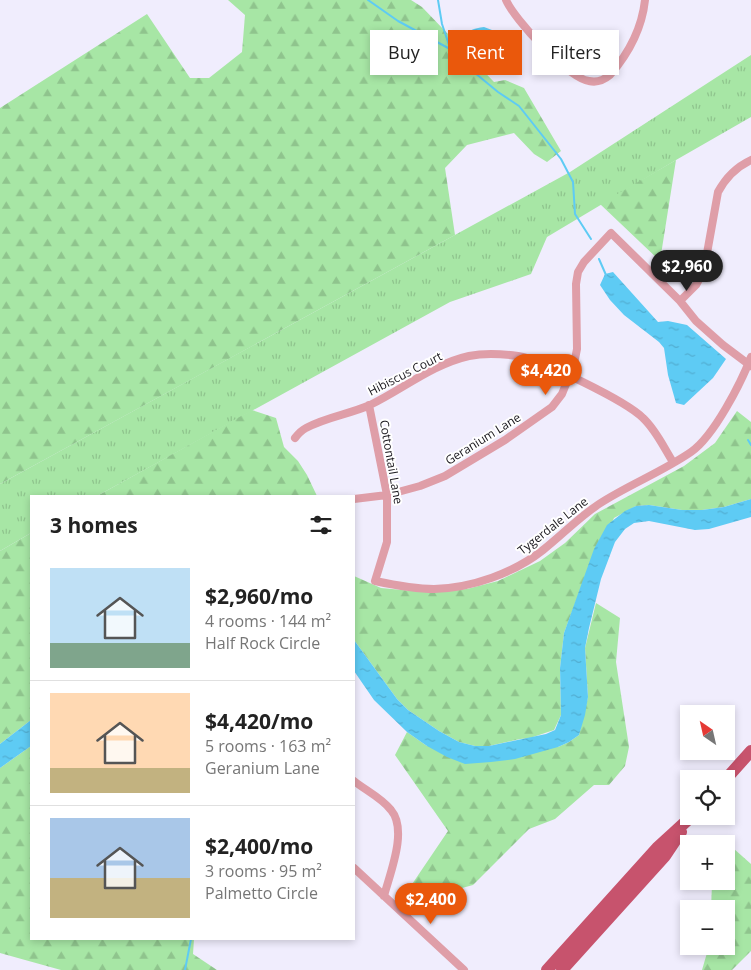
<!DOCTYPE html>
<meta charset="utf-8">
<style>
:root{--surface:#fff;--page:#f6f6f6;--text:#222;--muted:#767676;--line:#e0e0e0;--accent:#ea580c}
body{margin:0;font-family:"Open Sans",sans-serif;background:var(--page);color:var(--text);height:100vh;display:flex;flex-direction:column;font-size:19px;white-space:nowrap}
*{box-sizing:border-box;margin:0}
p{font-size:16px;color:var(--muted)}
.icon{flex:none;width:28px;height:28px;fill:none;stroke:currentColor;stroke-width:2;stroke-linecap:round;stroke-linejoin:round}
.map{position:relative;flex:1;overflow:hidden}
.sheet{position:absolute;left:30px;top:495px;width:325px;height:445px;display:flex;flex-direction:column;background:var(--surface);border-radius:0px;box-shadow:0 2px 8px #0003}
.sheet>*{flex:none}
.hud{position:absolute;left:370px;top:30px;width:305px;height:45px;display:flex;gap:10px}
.needle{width:32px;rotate:326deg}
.tools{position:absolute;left:680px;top:705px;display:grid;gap:10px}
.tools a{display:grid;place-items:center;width:55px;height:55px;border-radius:0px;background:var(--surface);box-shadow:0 2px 8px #0003;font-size:25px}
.price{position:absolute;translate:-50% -42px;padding:0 11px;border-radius:18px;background:var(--accent);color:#fff;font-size:16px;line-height:32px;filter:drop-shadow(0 1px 2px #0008)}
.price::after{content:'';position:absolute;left:50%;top:30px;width:15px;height:11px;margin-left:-8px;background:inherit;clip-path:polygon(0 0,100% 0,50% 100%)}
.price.on{background:#222;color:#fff}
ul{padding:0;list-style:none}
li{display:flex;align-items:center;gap:15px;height:125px;padding:0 20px}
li+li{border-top:1px solid var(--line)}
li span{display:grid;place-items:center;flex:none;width:140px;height:100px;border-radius:0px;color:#555}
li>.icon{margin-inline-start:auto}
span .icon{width:60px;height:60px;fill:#fffc;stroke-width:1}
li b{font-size:21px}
h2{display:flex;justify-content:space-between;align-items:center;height:60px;padding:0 20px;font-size:21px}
.tag{padding:0 18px;border-radius:0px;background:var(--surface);box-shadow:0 2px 8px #0003;font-size:18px;line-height:45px}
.tag.on{background:var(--accent);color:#fff}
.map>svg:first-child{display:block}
.grass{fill:url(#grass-tufts)}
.forest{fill:url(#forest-firs)}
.water{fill:url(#water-ripples)}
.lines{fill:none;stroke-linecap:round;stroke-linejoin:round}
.stream{stroke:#5ecbf4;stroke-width:2}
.street{stroke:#df9ea8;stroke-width:8}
.primary{stroke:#c7536d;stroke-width:12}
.labels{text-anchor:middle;stroke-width:4;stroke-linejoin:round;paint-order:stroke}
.street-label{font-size:12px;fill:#16141a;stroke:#fff}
</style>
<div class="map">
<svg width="751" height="970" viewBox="0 0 751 970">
<defs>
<pattern id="grass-tufts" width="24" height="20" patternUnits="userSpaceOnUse" patternTransform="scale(1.25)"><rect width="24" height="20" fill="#a7e6a5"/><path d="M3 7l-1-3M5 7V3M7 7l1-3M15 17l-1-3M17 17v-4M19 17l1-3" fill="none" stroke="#8fc48d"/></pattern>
<pattern id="forest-firs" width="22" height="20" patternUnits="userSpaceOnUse" patternTransform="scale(1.25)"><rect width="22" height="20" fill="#a7e6a5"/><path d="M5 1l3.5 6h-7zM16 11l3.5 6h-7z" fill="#8fc48d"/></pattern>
<pattern id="water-ripples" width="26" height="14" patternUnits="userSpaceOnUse" patternTransform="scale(1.25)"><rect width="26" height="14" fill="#5ecbf4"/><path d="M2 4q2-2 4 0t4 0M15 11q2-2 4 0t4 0" fill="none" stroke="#51add1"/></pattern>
</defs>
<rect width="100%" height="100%" fill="#f0edfd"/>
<!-- grass -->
<path class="grass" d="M 751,55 L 751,117 L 676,160 L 547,237 L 531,274 L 450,302 L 97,496 L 31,496 L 31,533 L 0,551 L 0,484 L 570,172 Z"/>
<!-- forest -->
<path class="forest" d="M 228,0 L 411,0 L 422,7 L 494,82 L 505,80 L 524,88 L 561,151 L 547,162 L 534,154 L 514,133 L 467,145 L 445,168 L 455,235 L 0,484 L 0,108 L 147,14 L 190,78 L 209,78 L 242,52 L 245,15 Z
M 676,160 L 660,261 L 600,204 Z
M 252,410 L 276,418 L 284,447 L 298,461 L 307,475 L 317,496 L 97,496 Z
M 737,411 L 751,422 L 751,499 L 724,507 L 702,510 L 682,510 L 649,505 L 636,506 L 614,518 L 576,601 L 564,633 L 560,668 L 561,715 L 554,730 L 530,738 L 520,739 L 489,746 L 475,746 L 459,742 L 439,731 L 408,710 L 397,699 L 354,640 L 354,576 L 381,588 L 424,592 L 467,589 L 498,581 L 540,561 L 565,543 L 595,514 L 684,466 L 715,443 Z
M 31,533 L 31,720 L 0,744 L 0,551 Z
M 596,603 L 620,618 L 616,662 L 629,747 L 625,766 L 609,785 L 594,785 L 555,819 L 529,829 L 473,885 L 411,902 L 404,896 L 448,831 L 395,755 L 407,732 L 427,746 L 558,747 L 569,742 L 579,735 L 588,697 L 585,648 Z
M 31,746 L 31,939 L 194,939 L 193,954 L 217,970 L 61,970 L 0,953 L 0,768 Z
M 733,848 L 751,864 L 751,951 L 732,970 L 702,970 L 709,946 L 726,946 L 726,909 L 711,909 L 712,884 L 712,881 L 726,881 L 726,855 Z"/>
<!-- water -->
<path class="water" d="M 484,27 L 492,30 L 487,51 C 476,51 465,49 461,38 C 467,31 474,28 484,27 Z
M 613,272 L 658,322 L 668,321 L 687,325 L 726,359 L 713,378 L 684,405 L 676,403 L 668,375 L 664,348 L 659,342 L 624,315 L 610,300 L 600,285 L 605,274 Z
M 751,499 L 751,517 L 709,529 L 695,530 L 649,521 L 634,523 L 625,529 L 615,542 L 601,579 L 589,628 L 585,648 L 588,697 L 585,715 L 579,735 L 569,742 L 558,747 L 515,759 L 491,762 L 465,764 L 447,757 L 427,746 L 407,732 L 374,700 L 354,671 L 354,640 L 397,699 L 408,710 L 439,731 L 459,742 L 475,746 L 489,746 L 546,734 L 555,730 L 561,715 L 560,668 L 564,633 L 594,549 L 607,525 L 625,511 L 636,506 L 649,505 L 682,510 L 702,510 L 724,507 Z
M 31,720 L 31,746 L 0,768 L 0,744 Z"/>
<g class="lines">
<!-- stream -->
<path class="stream" d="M 368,0 L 398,21 L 450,49 L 475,73 L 498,92 L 519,106 L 561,159 L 573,182 L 575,214 L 591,239
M 438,0 L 442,24 L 450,48
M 599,259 L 606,275
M 748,440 L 751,445
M 185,970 L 191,939"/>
<!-- street -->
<path class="street" d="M 506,0 C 514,19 568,78 589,81 C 597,83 604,80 610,75 C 629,53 642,28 645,0
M 680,301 L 696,285 L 704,270 L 718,192 C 726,177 736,167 751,160
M 369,405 L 387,495 L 387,542 L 375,581 C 394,585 414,589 434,589 C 472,588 514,573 543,550 C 562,535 578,518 599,504 C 628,485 662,472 691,452 C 714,436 741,383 751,357
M 295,438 C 298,434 302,430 306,428 C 326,417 350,414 370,405 C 403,389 433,364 469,356 C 484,353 503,354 518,356 C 542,360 626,401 643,418 C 656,430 664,448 673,462
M 354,499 L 387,495 L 420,486 L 445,476 L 505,440 L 552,407 L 562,394 L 574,364 L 577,349 L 576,284 L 578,272 L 584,262 L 611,233 L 680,301 L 696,321 L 723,345 L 751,366
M 354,781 C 365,790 382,798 391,810 C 408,830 390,873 384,896
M 354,868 L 464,970"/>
<!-- primary -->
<path class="primary" d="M 726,779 L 751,751
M 547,970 L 657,848 L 692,816
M 562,970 L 665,856 L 681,832"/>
</g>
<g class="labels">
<!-- street labels -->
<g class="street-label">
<text transform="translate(405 374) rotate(-27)" y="4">Hibiscus Court</text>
<text transform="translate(483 439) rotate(-32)" y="4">Geranium Lane</text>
<text transform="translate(391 462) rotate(80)" y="4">Cottontail Lane</text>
<text transform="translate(553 526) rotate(-38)" y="4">Tygerdale Lane</text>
</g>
</g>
</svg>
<div class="tools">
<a><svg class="needle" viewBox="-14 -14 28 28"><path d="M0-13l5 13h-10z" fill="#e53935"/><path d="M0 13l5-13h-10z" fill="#767676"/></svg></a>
<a><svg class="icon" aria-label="locate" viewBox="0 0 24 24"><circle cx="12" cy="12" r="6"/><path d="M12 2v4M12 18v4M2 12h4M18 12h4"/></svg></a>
<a>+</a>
<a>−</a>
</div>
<b class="price on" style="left:687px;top:292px">$2,960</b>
<b class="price" style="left:546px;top:396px">$4,420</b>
<b class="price" style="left:431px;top:925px">$2,400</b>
<div class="hud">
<a class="tag">Buy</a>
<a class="tag on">Rent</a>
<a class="tag">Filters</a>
</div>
<section class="sheet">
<h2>3 homes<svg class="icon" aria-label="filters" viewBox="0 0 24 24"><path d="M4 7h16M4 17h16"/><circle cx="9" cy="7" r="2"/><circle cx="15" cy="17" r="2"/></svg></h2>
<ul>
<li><span style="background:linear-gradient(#bfe0f5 75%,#7fa58c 0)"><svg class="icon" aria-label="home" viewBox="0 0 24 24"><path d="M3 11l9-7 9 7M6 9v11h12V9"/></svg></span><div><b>$2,960/mo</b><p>4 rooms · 144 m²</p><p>Half Rock Circle</p></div></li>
<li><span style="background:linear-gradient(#ffd9b3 75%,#c2b280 0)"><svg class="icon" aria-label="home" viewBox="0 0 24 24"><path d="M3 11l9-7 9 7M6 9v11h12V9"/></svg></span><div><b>$4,420/mo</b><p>5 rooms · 163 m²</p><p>Geranium Lane</p></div></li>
<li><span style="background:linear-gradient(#a9c7e8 60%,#c2b280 0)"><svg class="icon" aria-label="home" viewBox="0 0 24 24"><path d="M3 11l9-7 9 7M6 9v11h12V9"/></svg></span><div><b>$2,400/mo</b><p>3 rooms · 95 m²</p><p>Palmetto Circle</p></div></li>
</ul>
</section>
</div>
